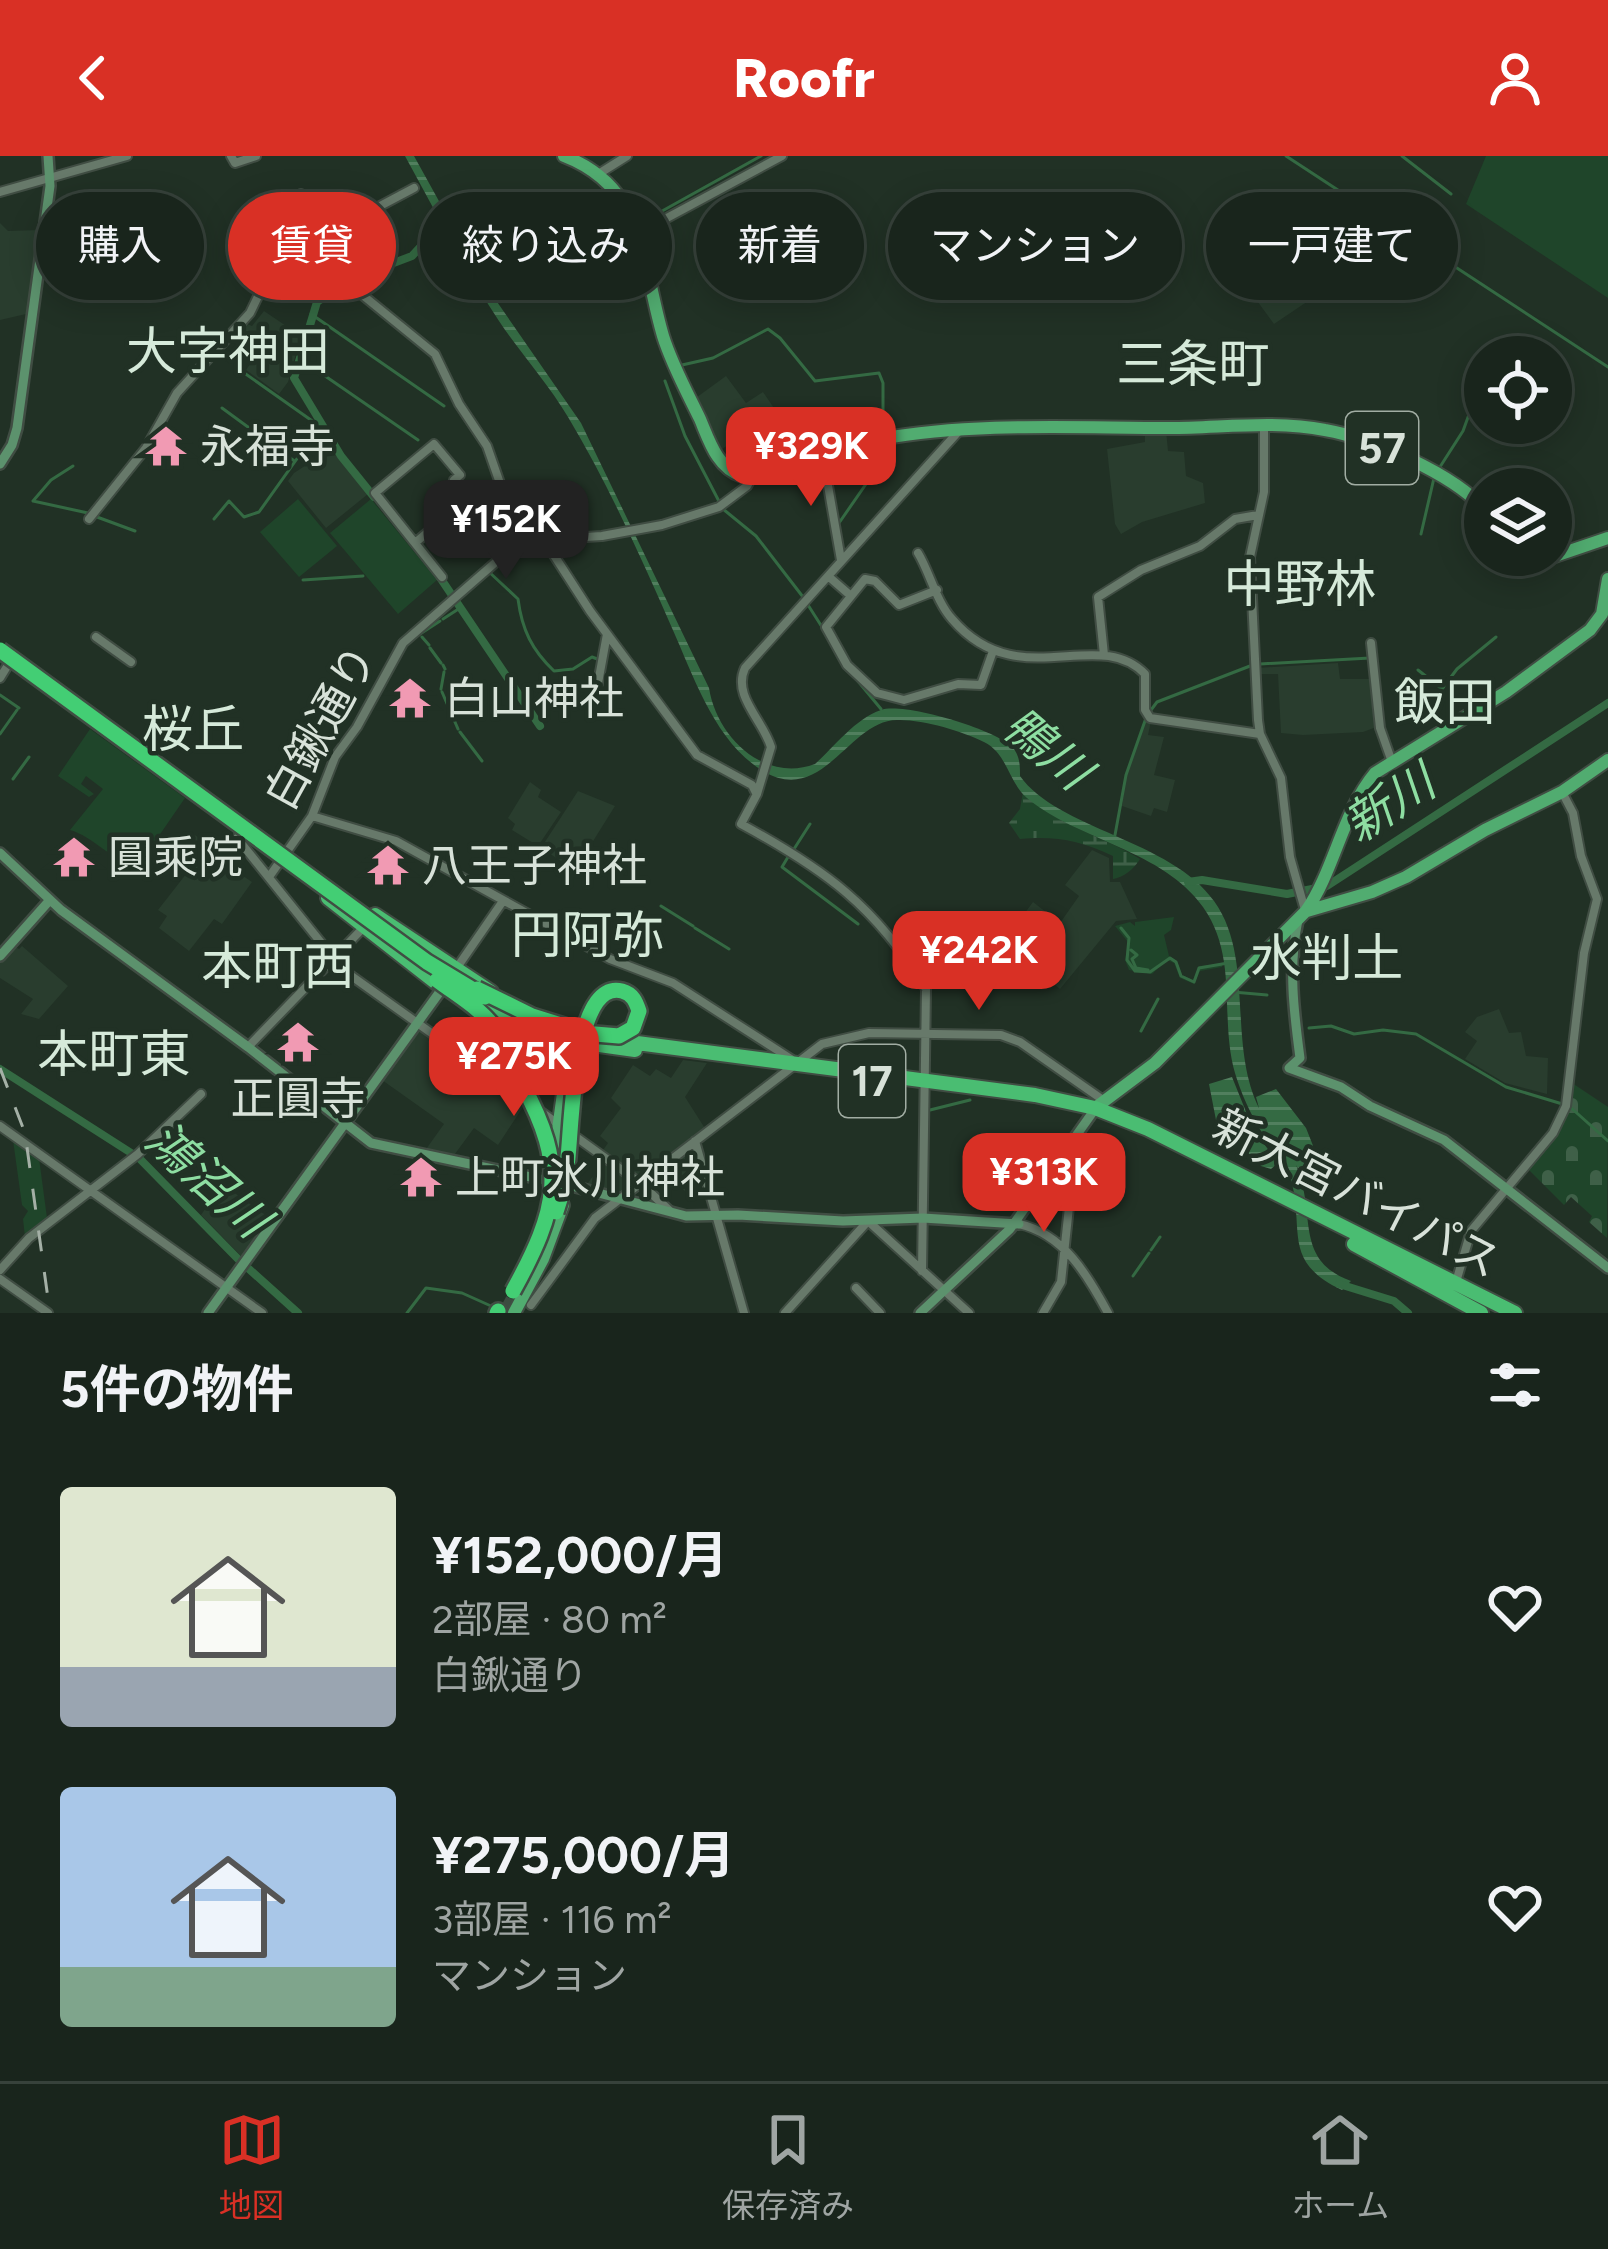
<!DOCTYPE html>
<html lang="ja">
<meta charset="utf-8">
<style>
:root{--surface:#19251c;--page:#222d25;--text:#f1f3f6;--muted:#9fa5a3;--line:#37423b;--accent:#d93025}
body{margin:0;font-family:Figtree,"Noto Sans JP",sans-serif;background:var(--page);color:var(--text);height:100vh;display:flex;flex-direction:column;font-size:45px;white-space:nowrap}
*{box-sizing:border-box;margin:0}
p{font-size:39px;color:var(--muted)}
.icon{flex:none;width:66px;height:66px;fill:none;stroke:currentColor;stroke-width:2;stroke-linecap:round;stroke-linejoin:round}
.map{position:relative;height:1157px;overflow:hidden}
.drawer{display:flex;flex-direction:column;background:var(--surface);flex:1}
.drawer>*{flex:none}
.hud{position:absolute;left:36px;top:36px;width:1536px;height:108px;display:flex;gap:24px}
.controls{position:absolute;left:1464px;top:180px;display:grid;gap:24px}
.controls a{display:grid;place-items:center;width:108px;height:108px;border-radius:50%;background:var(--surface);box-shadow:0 6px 30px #0003,0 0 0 3px var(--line);font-size:60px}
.price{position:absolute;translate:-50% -102px;padding:0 27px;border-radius:24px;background:var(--accent);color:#fff;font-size:39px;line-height:78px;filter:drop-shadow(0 3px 6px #0008)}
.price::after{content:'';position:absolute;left:50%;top:72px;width:36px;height:27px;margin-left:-18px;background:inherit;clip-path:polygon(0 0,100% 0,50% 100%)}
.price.selected{background:#222;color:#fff}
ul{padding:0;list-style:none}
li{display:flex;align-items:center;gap:36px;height:300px;padding:0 60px}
li span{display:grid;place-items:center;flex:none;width:336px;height:240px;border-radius:12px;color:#555}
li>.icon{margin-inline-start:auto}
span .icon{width:144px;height:144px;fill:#fffc;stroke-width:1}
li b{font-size:51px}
h2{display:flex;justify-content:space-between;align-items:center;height:144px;padding:0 60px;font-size:51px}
.chip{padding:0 42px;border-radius:54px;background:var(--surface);box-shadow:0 6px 30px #0003,0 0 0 3px var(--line);font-size:42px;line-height:108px}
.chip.selected{background:var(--accent);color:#fff}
header{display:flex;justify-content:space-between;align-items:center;height:156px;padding:0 60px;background:var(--accent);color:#fff;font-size:54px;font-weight:800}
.dock{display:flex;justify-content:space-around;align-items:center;height:168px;border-top:3px solid var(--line);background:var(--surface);font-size:33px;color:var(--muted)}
.dock a{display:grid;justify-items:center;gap:6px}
.dock .selected{color:var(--accent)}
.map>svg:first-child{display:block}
.built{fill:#293d2e}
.wetland{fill:url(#wetland-marsh)}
.cemetery{fill:url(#cemetery-stones)}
.green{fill:#1f452a}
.water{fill:url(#water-rules)}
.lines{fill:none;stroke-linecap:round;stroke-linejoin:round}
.stream{stroke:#346a43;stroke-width:3}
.river{stroke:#346a43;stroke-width:8}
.motorway-tunnel{stroke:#3c4c40;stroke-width:15;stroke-dasharray:15 8;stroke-linecap:butt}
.tertiary-casing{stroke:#404d43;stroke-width:12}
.secondary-casing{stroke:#404d43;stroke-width:14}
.primary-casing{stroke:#404d43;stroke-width:16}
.trunk-casing{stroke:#404d43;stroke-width:18}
.motorway-casing{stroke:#404d43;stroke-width:20}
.tertiary{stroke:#67796a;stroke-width:8}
.secondary{stroke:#5c926d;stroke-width:9}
.primary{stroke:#51ac70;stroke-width:12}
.trunk{stroke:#4abd72;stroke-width:14}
.motorway{stroke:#43ce74;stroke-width:15}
.rail{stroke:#a4b0a6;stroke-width:3;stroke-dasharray:21 21;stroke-linecap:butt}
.motorway-bridge-casing{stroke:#404d43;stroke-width:20;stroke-linecap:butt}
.motorway-bridge{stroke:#43ce74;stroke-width:15}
.labels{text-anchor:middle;stroke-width:9;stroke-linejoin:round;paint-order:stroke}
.shield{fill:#213125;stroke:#a1ada3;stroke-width:3}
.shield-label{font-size:42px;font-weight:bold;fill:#d8e2d9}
.poi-label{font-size:45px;fill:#d8e2d9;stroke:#213125;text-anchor:start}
.street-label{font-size:45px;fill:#d8e2d9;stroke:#213125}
.water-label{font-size:48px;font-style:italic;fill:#8edea2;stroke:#213125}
.quarter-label{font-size:51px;fill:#d6eada;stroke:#213125}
</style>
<header><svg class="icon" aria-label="back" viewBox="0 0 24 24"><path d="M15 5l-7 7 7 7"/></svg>Roofr<svg class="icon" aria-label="person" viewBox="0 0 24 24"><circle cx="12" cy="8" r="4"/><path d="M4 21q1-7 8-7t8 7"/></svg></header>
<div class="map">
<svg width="1608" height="1157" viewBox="0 0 1608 1157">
<defs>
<pattern id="wetland-marsh" width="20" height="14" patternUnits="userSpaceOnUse" patternTransform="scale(3)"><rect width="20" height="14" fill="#1f452a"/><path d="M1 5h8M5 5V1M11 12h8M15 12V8" fill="none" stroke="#3f6048"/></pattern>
<pattern id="cemetery-stones" width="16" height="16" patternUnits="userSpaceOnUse" patternTransform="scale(3)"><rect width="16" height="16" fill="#1f452a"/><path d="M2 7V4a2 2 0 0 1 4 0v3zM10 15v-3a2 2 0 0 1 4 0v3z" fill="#3f6048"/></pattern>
<pattern id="water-rules" width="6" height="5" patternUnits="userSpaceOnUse" patternTransform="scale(3)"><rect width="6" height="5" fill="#346a43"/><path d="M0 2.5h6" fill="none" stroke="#517f5e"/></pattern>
</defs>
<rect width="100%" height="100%" fill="#213125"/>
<!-- built -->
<path class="built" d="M 0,67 L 8,75 L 40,74 L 26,158 L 0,164 Z
M 1290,89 L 1323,135 L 1274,168 L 1241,123 Z
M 264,155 L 301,180 L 288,226 L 279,238 L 246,214 L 257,198 L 237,175 L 245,167 L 252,170 Z
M 726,220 L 746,247 L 763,236 L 776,255 L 718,296 L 693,244 Z
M 1145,274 L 1166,274 L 1168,295 L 1184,296 L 1186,320 L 1203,327 L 1205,347 L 1142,366 L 1121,378 L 1115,368 L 1107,293 L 1145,286 Z
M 337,299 L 368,338 L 326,372 L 288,325 L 294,317 L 317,302 Z
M 1338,507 L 1340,523 L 1374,523 L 1379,570 L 1363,576 L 1303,579 L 1281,577 L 1278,518 L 1258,518 L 1257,512 Z
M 1147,561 L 1151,565 L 1148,579 L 1164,581 L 1154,619 L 1175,624 L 1167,656 L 1154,652 L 1151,660 L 1122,650 L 1126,619 Z
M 530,626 L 541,634 L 538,641 L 561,656 L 538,690 L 512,674 L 515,668 L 508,662 Z
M 578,635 L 615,650 L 575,714 L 541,692 Z
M 189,675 L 218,695 L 215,701 L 252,726 L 222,768 L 214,763 L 189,795 L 159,772 L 167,760 L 158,754 L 190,713 L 173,700 Z
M 1092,694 L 1109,702 L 1110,726 L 1120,726 L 1137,763 L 1116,765 L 1060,833 L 1003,786 L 1033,746 L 1060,767 L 1079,740 L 1065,729 Z
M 13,789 L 19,793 L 22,790 L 68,830 L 39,863 L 21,858 L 33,843 L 0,822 L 0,804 Z
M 1499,853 L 1509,877 L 1521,876 L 1526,900 L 1548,902 L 1547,938 L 1505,927 L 1465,903 L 1477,885 L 1465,876 L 1477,861 Z
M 419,872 L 525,948 L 498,989 L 474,972 L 452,1002 L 424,996 L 444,968 L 382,924 Z
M 683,904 L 707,907 L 685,941 L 706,974 L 693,984 L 705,1028 L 688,1037 L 655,1014 L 620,1039 L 600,1035 L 588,1027 L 607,1001 L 601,997 L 608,987 L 600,980 L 621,952 L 611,942 L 633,909 L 650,920 L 656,913 L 671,922 Z
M 222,1028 L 271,1063 L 243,1102 L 201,1059 Z"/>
<!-- wetland -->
<path class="wetland" d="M 1023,636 C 1053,668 1103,680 1140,703 C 1134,713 1124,721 1113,723 L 1113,700 C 1079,684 1056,680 1020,683 L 1009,667 L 1020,653 Z"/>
<!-- cemetery -->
<path class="cemetery" d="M 1572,927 L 1608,951 L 1607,1082 L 1589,1066 L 1592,1060 L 1571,1041 L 1564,1049 L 1526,1011 L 1560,970 Z"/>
<!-- green -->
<path class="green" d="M 1486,0 L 1608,0 L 1608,142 L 1466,48 Z
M 298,343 L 337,390 L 299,421 L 260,376 Z
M 371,343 L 437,424 L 398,458 L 330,377 Z
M 90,573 L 185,642 L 143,703 L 136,699 L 131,705 C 102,699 96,682 70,674 L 103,633 L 86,620 L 81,628 L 94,638 L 89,641 L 58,620 Z
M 1174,761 L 1171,774 L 1164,779 L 1169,800 L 1177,805 L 1182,819 L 1193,824 L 1199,810 L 1222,808 L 1222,811 L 1200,815 L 1194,828 L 1180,822 L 1174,807 L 1167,804 L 1152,818 L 1129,814 L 1125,804 L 1128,786 L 1115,770 L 1130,766 L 1135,770 L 1135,766 Z
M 13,984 L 39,1002 L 47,1062 L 25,1081 L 23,1063 L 28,1055 L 22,1049 Z"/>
<!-- water -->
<path class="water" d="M 405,0 L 414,0 L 486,130 L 581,267 L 709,532 C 717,582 765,627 815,608 C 834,591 856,562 881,554 C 904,546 999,574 1014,593 C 1020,602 1020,610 1020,620 C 1057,673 1171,684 1214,745 C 1255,802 1227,887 1259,952 L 1256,941 L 1276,933 L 1306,972 L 1329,1030 L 1311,1034 L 1296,1009 C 1317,1057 1293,1104 1351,1125 L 1342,1134 C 1280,1105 1306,1073 1290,1020 C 1285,1003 1271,989 1261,975 C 1250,957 1241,937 1235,917 C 1219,861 1239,802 1203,751 C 1163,694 1079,685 1027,642 C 1008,626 1008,598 984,586 C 962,575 922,563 897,564 C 849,564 823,651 763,615 C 715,586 694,521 672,472 C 641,401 608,328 568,261 C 548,227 521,198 499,165 C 464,112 436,56 405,0 Z
M 1232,921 L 1253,973 L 1278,1007 L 1271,1013 L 1261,1010 L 1216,964 L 1209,928 Z"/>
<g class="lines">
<!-- stream -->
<path class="stream" d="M 1286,0 L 1608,211
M 1402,0 L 1451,38
M 637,69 L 761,0
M 497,131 L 527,136 L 543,131 L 629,74
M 311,158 L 444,250
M 299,202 L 418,284
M 682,209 L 713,202 L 768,173 L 780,182 L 815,225 L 879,217 L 883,227 L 883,276
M 240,214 L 318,269
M 665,225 L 685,280 L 723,353 L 756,380 L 803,441
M 222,252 L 293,304
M 73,310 L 51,324 L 33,345 L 88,357
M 1438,314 L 1463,275 L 1475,242
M 97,361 L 135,375
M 214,363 L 229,345 L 244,361 L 259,356 L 321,269
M 839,367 L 875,315 L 883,286
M 1421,378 L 1434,322
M 488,415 L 518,443 C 522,474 532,494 554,515 L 573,513 L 592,501 L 600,504
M 303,424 L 363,420
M 808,449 L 822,471
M 443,463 L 460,452
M 420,478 L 440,465
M 422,481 L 429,489
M 430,492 L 441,507
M 1260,508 L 1370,502
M 443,509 L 445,513
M 1418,514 L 1442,533 L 1457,513 L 1496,481
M 857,524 L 881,553
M 441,533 L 444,516
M 442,536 L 458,573
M 0,539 L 19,552
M 1151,554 L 1157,546 L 1250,510
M 460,576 L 482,605
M 0,578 L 17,554
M 13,623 L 29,601
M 1115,679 L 1126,619 L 1146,562
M 794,693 L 810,668
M 788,701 L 782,711 L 858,768
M 661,750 L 693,770
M 695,772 L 729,793
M 1121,772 L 1129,782 L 1127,804 L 1135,815 L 1150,816 L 1170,802 L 1176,806 L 1181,820 L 1194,826 L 1199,812 L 1228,807
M 1131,794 L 1137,799 L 1132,803 L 1136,812 L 1148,814
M 1233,836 L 1267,839
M 1309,872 L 1331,870 L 1354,878 L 1383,874 L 1416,878 L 1506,931 L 1569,950 L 1608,985
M 1141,875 L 1158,843
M 926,955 L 970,944
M 1151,1094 L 1160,1081
M 1133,1120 L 1149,1097
M 407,1157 L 426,1132 L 462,1137 L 491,1150"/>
<!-- river -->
<path class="river" d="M 374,341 L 341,300 L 294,222 L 317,146 L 354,122 L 412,100 L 436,74
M 437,417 L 540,570
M 1188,726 L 1202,724 L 1287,738 L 1327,730 L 1608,547
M 0,913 L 139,1002 L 239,1104 L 298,1157
M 1339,1128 L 1394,1145 L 1408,1157"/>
<!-- motorway-tunnel -->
<path class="motorway-tunnel" d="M 506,1157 L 516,1138"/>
<!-- tertiary casing -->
<g class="tertiary-casing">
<path id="tertiary" d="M 231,0 L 235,7 L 256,0
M 600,17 L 627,0
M 0,36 L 127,0
M 301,38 L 318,78 L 360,137 L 435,198 L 459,248 L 487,290 L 502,333 L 528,359 L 590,455 L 697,599 L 752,629 L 756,637
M 639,77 L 782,0
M 1264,271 L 1264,336 L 1250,401 L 1258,564 L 1260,578 L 1281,622 L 1290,701 L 1305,754
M 823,301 L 841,404
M 89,363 L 146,292 L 177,237 L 250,157 L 262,132 L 318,78 L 365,58 L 414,32
M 415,387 L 468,342 L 454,324 L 460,319 L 434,288 L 375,337 L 442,421
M 918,397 C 930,417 936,445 952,463 C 1018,540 1097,469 1145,518 L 1145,554 L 1150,562 L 1260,578
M 828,420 L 851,440
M 937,434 L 899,449 L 875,425 L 865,423 L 826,471 L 847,509 L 877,537 L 904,544 L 958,528 L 981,529 L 993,495
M 96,481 L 131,506
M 1371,487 L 1380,572 L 1392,606
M 1104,499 L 1098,441 L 1141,414 L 1200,390 L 1235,363 L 1258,359
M 0,522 L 8,509
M 596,538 L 607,478
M 312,660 L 396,685 L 610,803 L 673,827 L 791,903
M 237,682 L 343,814 L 528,946
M 269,721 L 312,660 L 335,601 L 357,571 L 403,487 L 520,385 L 602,380 L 662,369 L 719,351 L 747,330 L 752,321
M 456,813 L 503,745
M 248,891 L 364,771
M 540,955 L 640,1027 L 670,1055
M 0,970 L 262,1157
M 695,985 L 744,1157
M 1019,1068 C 1064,1078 1088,1120 1108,1157
M 0,1114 L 29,1082 L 138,998 L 201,938
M 922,1115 L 926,833 C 876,750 824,713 741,668 L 757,638 L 771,591 C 763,564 732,540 745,512 L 958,276
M 0,1123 L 48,1157
M 1456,1126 L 1471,1075 L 1553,977 L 1566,950 L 1584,797 L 1597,743 L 1581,700 L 1573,657 L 1562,636
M 856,1132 L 880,1157
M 531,1149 L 595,1062 L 822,888 L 869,877 L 1001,879 L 1020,886 L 1103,944
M 785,1157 L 868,1065 L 969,1157
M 1043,1157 L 1061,1126 L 1074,1004 L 1068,996"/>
</g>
<!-- secondary casing -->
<g class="secondary-casing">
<path id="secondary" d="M 0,308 L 12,289 L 17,272 L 50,30 L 48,0
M 0,697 L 61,754 L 248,891 L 371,987 L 568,1029 L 686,1060 L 738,1059 L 843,1065 L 923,1062 L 1019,1068
M 1298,764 C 1288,810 1294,857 1300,902 L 1289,912 L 1341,931 L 1370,950 L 1444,984 L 1608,1112
M 0,800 L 49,745
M 208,1157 L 444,830
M 920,1157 L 1010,1073 L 1095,953"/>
</g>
<!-- primary casing -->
<g class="primary-casing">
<path id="primary" d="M 564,0 C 647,32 641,106 663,180 C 672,209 687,236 700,263 C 709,284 717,312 742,320 C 769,328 846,289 880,283 C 976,266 1074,272 1170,272 C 1221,272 1275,264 1325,274 C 1371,282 1454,318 1485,354
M 1526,399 L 1546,403 L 1608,382
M 1307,755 L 1372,736 L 1406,721 L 1485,674 L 1562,636 L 1608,604
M 1095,952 L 1155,907 L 1306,755 C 1335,713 1342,657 1375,617 L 1506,536 L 1590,474 L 1602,458 L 1608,423
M 553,1009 L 571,880
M 514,1157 L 543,1103 L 563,1049"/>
</g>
<!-- trunk casing -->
<g class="trunk-casing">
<path id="trunk" d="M 328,742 L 443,832
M 375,759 L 491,836
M 477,852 L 571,885 L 635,894
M 613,880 L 637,887 L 1035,939 L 1095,952 L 1148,973 L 1515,1157
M 1354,1088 L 1481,1157"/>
</g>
<!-- motorway casing -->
<g class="motorway-casing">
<path id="motorway" d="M 519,860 L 547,873
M 497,1157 L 498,1155"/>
</g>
<!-- tertiary -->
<use href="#tertiary" class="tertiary"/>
<!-- secondary -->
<use href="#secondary" class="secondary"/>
<!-- primary -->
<use href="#primary" class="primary"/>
<!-- trunk -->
<use href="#trunk" class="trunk"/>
<!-- motorway -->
<use href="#motorway" class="motorway"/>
<!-- rail -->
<path class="rail" d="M 0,912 L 25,977 L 50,1157"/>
<!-- motorway-bridge casing -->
<g class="motorway-bridge-casing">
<path id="motorway-bridge" d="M 0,494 L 427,806 L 485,841
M 437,824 C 458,840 484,854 499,878 C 508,894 513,912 522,928 C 568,1012 558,1053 513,1135
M 477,833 L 532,860 L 577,874
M 556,1056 C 561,1041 565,1026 567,1010 C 572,981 571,822 622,835 C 633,838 636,846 639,855 L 633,872 L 619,880 L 595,878"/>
</g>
<!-- motorway-bridge -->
<use href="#motorway-bridge" class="motorway-bridge"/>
</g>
<!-- icons -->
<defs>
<g id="temple-bare" transform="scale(3.24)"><path d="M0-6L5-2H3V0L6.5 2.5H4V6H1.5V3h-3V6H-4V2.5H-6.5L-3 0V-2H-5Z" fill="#f19ab3" stroke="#213125" stroke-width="2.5" paint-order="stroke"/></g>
</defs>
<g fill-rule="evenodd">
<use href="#temple-bare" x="166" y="290"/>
<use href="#temple-bare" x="410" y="542"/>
<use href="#temple-bare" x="74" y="701"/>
<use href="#temple-bare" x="388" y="709"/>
<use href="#temple-bare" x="298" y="886"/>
<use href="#temple-bare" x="421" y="1021"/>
</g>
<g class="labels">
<!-- shield labels -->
<g class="shield">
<rect x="1346" y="256" width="72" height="72" rx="9"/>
<rect x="839" y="889" width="66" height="72" rx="9"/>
</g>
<g class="shield-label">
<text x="1382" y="307">57</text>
<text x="872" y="940">17</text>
</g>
<!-- poi labels -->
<g class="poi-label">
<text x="200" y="306">永福寺</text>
<text x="444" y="558">白山神社</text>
<text x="108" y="717">圓乘院</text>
<text x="422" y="725">八王子神社</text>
<text x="298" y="958" text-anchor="middle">正圓寺</text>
<text x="455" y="1037">上町氷川神社</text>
</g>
<!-- street labels -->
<g class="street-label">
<text transform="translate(320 571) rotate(-61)" y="16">白鍬通り</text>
<text transform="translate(1357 1037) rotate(27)" y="16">新大宮バイパス</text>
</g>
<!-- water labels -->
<g class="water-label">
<text transform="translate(1047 592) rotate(40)" y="17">鴨川</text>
<text transform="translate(1389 647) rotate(-33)" y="17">新川</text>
<text transform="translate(208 1023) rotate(42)" y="17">鴻沼川</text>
</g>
<!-- quarter labels -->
<g class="quarter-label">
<text x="228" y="213">大字神田</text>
<text x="1193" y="226">三条町</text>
<text x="1300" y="446">中野林</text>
<text x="1445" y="564">飯田</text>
<text x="193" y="591">桜丘</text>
<text x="587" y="797">円阿弥</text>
<text x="1327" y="820">水判土</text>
<text x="278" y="828">本町西</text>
<text x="114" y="916">本町東</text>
</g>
</g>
</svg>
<div class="controls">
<a><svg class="icon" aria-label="locate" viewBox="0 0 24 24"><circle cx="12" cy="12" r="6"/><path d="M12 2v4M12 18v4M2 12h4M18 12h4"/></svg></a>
<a><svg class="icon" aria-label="layers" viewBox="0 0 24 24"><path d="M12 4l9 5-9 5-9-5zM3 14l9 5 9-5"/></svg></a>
</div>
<b class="price" style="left:811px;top:353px">¥329K</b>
<b class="price selected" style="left:506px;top:426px">¥152K</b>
<b class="price" style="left:979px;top:857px">¥242K</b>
<b class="price" style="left:514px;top:963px">¥275K</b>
<b class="price" style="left:1044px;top:1079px">¥313K</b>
<div class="hud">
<a class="chip">購入</a>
<a class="chip selected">賃貸</a>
<a class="chip">絞り込み</a>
<a class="chip">新着</a>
<a class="chip">マンション</a>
<a class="chip">一戸建て</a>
</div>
</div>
<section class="drawer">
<h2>5件の物件<svg class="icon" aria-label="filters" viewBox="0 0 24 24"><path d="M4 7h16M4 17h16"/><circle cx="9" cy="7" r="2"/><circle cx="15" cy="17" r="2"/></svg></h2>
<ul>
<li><span style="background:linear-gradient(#dfe7d0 75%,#9aa5b1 0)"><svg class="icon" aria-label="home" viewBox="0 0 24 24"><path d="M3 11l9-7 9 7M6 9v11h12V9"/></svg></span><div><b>¥152,000/月</b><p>2部屋 · 80 m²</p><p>白鍬通り</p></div><svg class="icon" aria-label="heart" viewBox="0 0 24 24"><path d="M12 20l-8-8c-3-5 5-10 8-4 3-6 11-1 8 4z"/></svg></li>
<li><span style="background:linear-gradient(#a9c7e8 75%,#7fa58c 0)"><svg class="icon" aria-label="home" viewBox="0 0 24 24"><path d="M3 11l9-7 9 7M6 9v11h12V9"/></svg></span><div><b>¥275,000/月</b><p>3部屋 · 116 m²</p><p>マンション</p></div><svg class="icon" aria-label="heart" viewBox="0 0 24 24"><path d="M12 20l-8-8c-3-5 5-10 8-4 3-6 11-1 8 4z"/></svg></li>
</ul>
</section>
<nav class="dock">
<a class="selected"><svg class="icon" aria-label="map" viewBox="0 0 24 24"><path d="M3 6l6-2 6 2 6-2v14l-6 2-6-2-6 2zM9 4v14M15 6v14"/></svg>地図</a>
<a><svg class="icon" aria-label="saved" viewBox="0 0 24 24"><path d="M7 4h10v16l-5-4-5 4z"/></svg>保存済み</a>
<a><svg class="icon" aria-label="home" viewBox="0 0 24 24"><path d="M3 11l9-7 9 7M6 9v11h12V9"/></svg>ホーム</a>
</nav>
